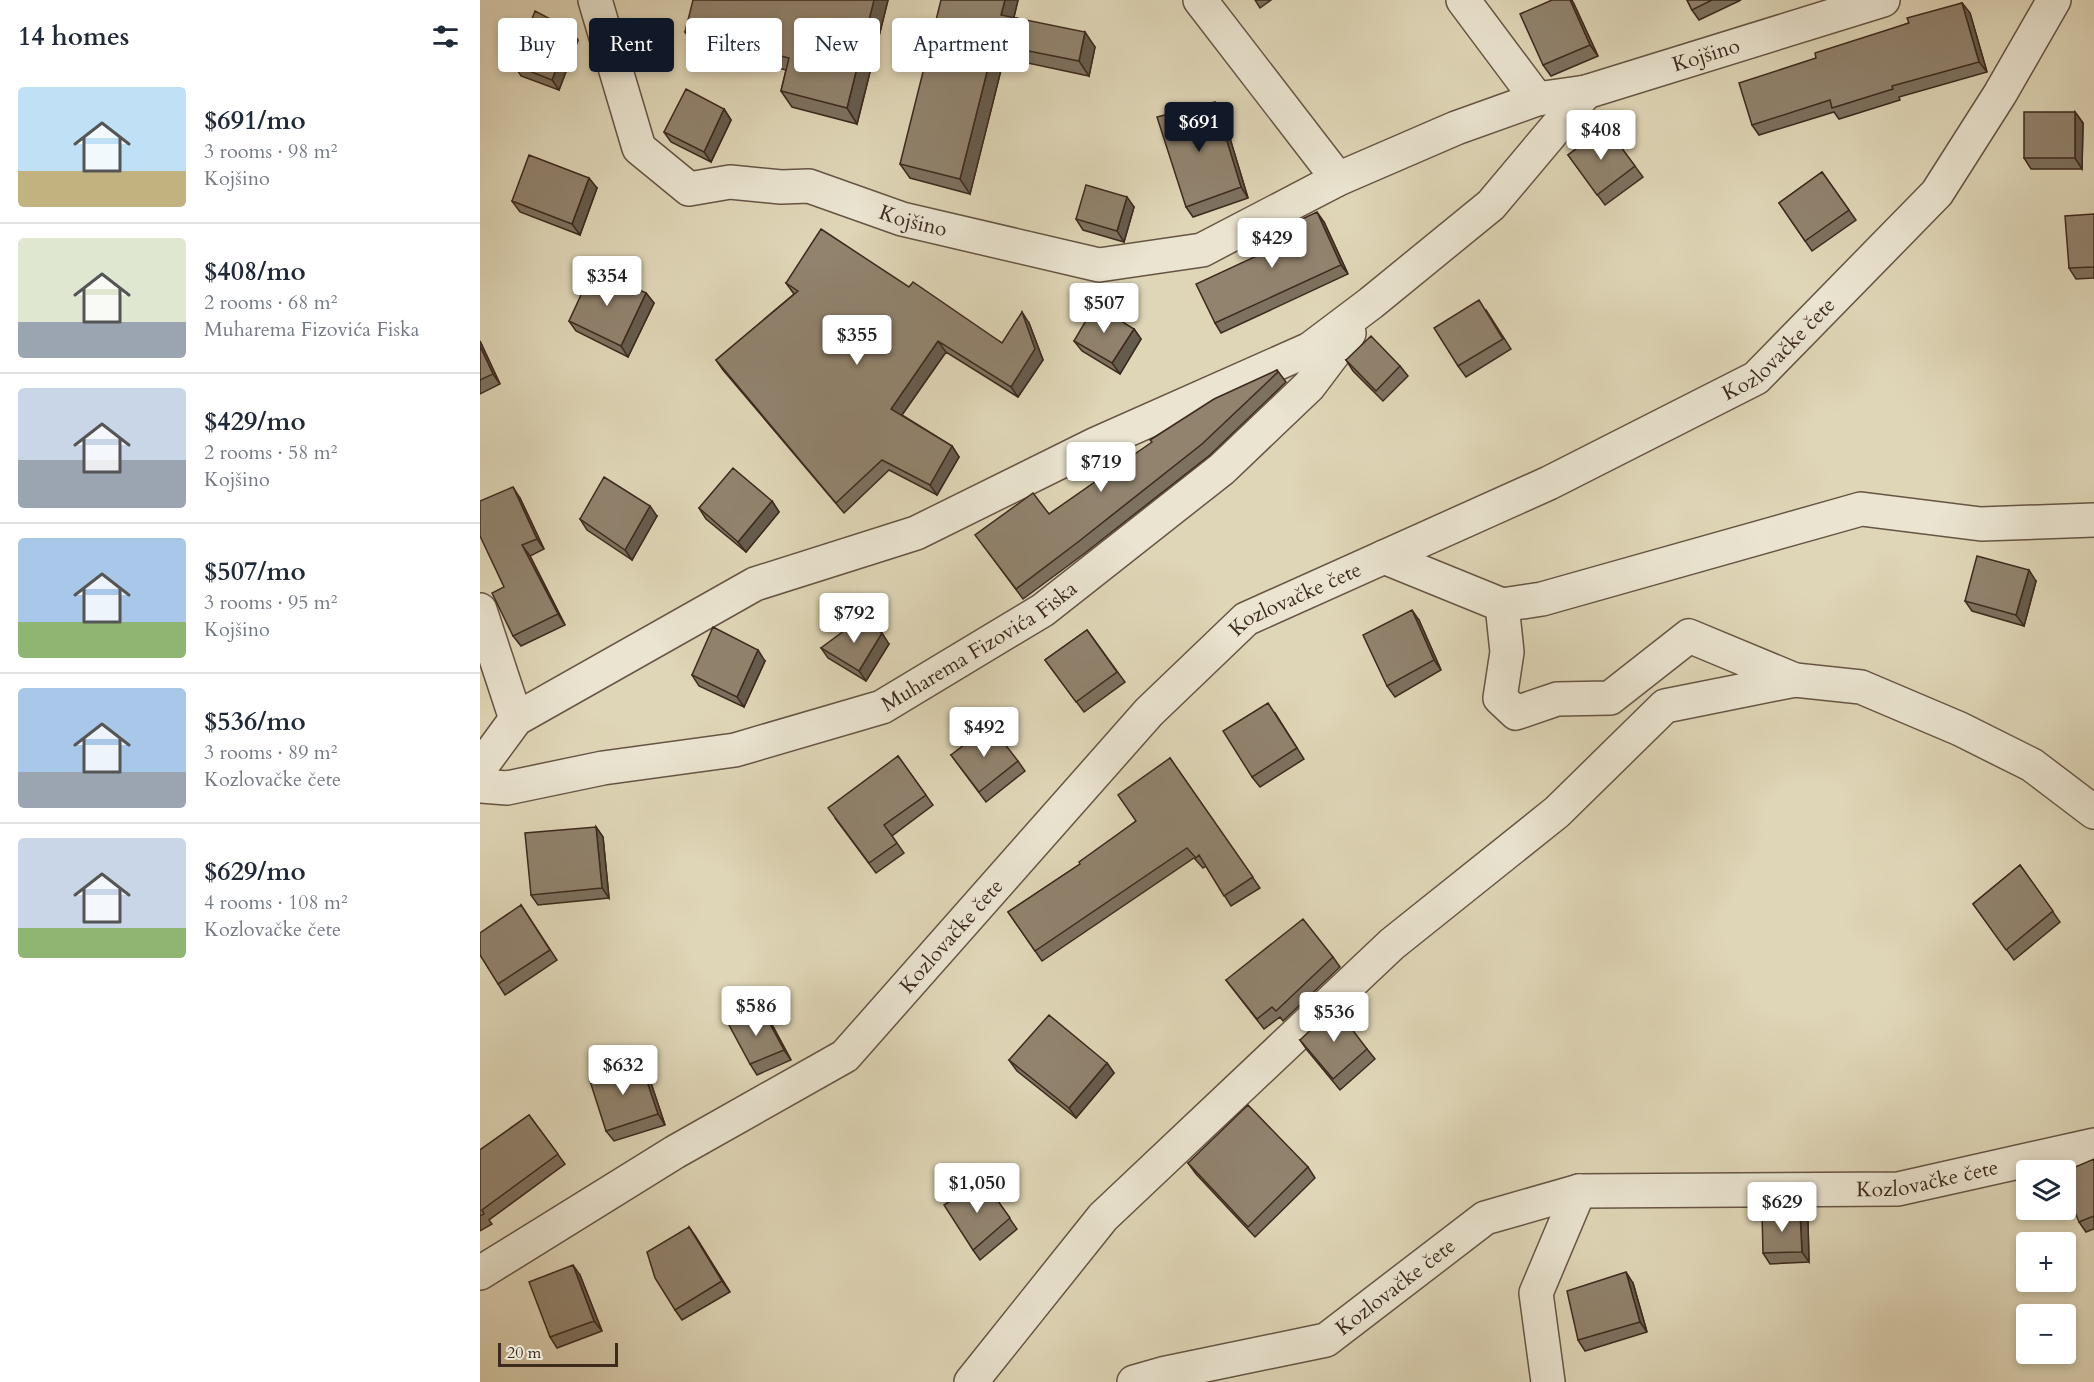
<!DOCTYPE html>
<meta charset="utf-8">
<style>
:root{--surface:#fff;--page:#f6f6f7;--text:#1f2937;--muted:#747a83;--line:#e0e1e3;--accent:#111827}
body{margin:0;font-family:Cardo,serif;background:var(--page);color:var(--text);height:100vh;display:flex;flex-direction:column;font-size:22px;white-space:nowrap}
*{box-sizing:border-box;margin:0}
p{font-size:20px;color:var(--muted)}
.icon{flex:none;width:33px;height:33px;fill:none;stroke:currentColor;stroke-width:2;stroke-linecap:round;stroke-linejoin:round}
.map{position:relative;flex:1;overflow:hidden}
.panel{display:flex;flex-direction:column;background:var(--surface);width:480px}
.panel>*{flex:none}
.guide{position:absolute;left:18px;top:18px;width:570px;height:54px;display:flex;gap:12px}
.fabs{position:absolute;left:1536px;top:1160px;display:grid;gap:12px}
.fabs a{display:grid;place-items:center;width:60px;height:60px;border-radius:6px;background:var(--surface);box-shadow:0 3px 9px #0003;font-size:30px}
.scale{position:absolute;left:18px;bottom:15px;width:120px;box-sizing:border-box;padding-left:6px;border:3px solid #3d2a1e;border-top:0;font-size:16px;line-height:21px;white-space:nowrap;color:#3d2a1e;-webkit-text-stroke:4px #eae4d0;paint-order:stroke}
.price{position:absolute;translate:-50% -51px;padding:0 14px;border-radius:6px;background:#fff;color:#222;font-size:20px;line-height:39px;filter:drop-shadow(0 2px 3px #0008)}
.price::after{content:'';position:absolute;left:50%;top:36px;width:18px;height:14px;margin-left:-9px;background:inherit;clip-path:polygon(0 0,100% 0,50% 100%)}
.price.active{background:var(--accent);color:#fff}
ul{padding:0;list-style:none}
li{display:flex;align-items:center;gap:18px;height:150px;padding:0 18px}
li+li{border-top:2px solid var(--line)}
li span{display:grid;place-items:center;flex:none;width:168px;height:120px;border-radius:6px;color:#555}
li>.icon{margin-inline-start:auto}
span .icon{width:72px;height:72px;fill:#fffc;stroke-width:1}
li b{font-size:26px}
h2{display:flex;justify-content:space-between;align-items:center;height:72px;padding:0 18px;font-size:26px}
.tag{padding:0 21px;border-radius:6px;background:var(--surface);box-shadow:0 3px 9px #0003;font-size:21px;line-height:54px}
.tag.active{background:var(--accent);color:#fff}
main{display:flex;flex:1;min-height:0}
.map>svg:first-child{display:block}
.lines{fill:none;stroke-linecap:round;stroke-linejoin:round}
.minor-casing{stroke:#654;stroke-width:36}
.minor{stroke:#eae4d0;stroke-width:33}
.wall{fill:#7d715f;stroke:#3d2a1e;stroke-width:1.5}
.shaded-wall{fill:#665c4d;stroke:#3d2a1e;stroke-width:1.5}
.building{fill:#91836e;stroke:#3d2a1e;stroke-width:1.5}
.labels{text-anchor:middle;stroke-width:6;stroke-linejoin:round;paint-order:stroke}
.street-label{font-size:21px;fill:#3d2a1e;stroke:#eae4d0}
</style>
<main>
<section class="panel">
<h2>14 homes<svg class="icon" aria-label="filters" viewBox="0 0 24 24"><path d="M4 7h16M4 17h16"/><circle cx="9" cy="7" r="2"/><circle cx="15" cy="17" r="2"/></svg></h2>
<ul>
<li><span style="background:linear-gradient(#bfe0f5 70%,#c2b280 0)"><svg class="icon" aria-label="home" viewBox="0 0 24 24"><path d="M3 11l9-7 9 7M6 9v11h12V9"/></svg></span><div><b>$691/mo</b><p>3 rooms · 98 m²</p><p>Kojšino</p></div></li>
<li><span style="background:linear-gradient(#dfe7d0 70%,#9aa5b1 0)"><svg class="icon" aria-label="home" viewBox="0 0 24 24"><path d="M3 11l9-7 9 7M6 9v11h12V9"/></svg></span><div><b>$408/mo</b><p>2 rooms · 68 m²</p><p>Muharema Fizovića Fiska</p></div></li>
<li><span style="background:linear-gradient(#c9d6e8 60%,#9aa5b1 0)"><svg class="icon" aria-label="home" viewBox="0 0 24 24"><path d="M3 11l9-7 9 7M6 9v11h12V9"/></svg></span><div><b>$429/mo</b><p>2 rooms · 58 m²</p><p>Kojšino</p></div></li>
<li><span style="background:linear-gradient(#a9c7e8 70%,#8fb573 0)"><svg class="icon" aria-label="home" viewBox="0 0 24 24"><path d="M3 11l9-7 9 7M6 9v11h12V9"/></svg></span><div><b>$507/mo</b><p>3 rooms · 95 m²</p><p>Kojšino</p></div></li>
<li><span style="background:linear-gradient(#a9c7e8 70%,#9aa5b1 0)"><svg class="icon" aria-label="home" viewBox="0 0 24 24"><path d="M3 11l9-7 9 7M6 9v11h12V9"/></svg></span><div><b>$536/mo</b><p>3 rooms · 89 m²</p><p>Kozlovačke čete</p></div></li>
<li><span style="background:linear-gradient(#c9d6e8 75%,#8fb573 0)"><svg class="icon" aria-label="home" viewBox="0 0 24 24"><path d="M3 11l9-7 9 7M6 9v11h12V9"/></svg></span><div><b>$629/mo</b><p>4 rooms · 108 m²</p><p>Kozlovačke čete</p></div></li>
</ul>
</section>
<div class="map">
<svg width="1614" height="1382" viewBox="0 0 1614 1382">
<rect width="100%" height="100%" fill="#dfd6b7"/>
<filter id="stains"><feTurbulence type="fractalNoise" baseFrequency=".00333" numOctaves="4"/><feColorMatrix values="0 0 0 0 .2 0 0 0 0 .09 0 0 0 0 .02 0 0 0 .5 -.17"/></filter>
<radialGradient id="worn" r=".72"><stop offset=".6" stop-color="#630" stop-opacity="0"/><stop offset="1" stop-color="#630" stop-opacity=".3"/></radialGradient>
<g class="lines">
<!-- minor casing -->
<g class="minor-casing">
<g id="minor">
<path id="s1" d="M 115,0 L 159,148 L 209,189 L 250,182 L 301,187 L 329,186 L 422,219 L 619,265 L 722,250 L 858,179 L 976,128 L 1057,99 L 1106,92 L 1403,0"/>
<path d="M 720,0 L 858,179"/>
<path d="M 983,0 L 1057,99"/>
<path d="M 1022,605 L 1062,599 L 1381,509 L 1501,524 L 1614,520"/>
<path d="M 0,610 L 36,719"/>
<path d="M 1315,680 L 1381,687 L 1480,729 L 1552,765 L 1614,812"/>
<path d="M 0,768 L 36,719 L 275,584 L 436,533 L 616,444 L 830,349 L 891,303 L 1011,205 L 1106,92"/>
<path id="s2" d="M 0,786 L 27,788 L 123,768 L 255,750 L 402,707 L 563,610 L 742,469 L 829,386 L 869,333"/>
<path id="s3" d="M 0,1273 L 195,1152 L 365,1056 L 669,712 L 766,619 L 1069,483 L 1276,378 L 1457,193 L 1520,94 L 1574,0"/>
<path d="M 491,1382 L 623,1217 L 912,944 L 1077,812 L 1185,706 L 1315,680 L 1209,636 L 1130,698 L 1077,699 L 1036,713 L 1020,698 L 1027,652 L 1022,605 L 904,557"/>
<path id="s4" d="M 654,1382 L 682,1374 L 846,1340 L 1005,1218 L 1099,1191 L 1418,1189 L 1614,1145"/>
<path d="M 1068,1382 L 1056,1293 L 1099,1191"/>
</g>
</g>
<!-- minor -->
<use href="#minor" class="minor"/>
</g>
<!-- wall -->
<path class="wall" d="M 408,0 L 377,124 L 312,107 L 301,91 L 306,70 L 215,47 L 205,32 Z
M 538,0 L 534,17 L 615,47 L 609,76 L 524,58 L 490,194 L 430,178 L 420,164 Z
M 775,0 L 791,0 L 780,8 Z
M 1207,0 L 1261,0 L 1219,20 L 1212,10 Z
M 1482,3 L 1490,13 L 1507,72 L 1419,97 L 1420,100 L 1359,119 L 1354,112 L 1279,135 L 1272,125 L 1336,58 Z
M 1094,4 L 1118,56 L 1071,76 L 1063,65 Z
M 91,30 L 98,40 L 79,90 L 41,76 L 34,65 Z
M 244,109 L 251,120 L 231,162 L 191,142 L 184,132 Z
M 742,112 L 768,198 L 713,217 L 706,207 Z
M 1595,112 L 1603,123 L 1602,169 L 1551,169 L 1544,158 Z
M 1126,127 L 1163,177 L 1125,205 L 1088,155 Z
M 1342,172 L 1376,220 L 1332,251 L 1299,203 Z
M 117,188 L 100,235 L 40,212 L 32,201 Z
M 654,207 L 644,242 L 603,230 L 596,219 Z
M 1614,214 L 1614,278 L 1596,279 L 1589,268 Z
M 844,222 L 868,274 L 741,333 L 735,323 L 796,247 Z
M 306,283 L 429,287 L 522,343 L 549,323 L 563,360 L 538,397 L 466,352 L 422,415 L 472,446 L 479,457 L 457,495 L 409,470 L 364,513 L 243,370 L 236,360 L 314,294 Z
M 166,293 L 174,303 L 148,357 L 96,331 L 89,321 Z
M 1006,310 L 1031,349 L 986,377 L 978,366 Z
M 654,329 L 661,339 L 640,374 L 602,351 L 594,341 Z
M 0,341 L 20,384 L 0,394 Z
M 866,360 L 920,366 L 928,376 L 903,401 L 873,371 Z
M 797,370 L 806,382 L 730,455 L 605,553 L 543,599 L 503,545 L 569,514 Z
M 40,498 L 64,549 L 50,556 L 85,625 L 41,646 L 33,636 L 24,587 Z
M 292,501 L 299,512 L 266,552 L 226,519 L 219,508 Z
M 177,516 L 152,560 L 107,530 L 100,519 Z
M 1556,581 L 1544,626 L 1492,611 L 1485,601 Z
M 939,620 L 961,670 L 915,697 L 907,686 Z
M 607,630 L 645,682 L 604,712 L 565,660 Z
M 409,644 L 386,681 L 348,658 L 341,648 Z
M 285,661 L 264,707 L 219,686 L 212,675 Z
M 795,713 L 824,759 L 780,787 L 772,777 Z
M 471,755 L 538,761 L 545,771 L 506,802 Z
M 418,756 L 453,805 L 412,836 L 424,853 L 396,873 L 355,818 Z
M 690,758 L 780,888 L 751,906 L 726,866 L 723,868 L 714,858 L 562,961 L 528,912 L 600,864 L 656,821 Z
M 116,827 L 123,837 L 129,898 L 58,905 L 51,895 Z
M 1540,865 L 1580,922 L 1534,960 L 1493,904 Z
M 41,905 L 77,960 L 25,995 L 18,984 Z
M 853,957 L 860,967 L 803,1021 L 800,1017 L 784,1029 L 746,980 Z
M 289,1019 L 311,1060 L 277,1075 L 270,1064 Z
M 820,1040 L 887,1049 L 895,1059 L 860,1090 L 827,1050 Z
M 529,1060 L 627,1063 L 634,1073 L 596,1118 L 537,1071 Z
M 167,1071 L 185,1125 L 134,1141 L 126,1131 Z
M 49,1115 L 85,1164 L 9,1220 L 12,1224 L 0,1231 L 0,1150 Z
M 1614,1159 L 1614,1229 L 1606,1232 L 1599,1222 Z
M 708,1163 L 828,1167 L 835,1178 L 775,1237 L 716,1174 Z
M 503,1180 L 537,1229 L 500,1260 L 493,1250 Z
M 1320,1212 L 1328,1222 L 1329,1262 L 1290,1264 L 1283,1253 Z
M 209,1227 L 250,1292 L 202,1320 L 195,1310 Z
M 100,1275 L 122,1331 L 77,1348 L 70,1337 Z
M 1153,1283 L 1167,1332 L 1105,1351 L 1098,1340 Z"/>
<!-- shaded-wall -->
<path class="shaded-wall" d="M 394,0 L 408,0 L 377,124 L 367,108 Z
M 525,0 L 538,0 L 531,29 L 521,15 Z
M 1090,0 L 1092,0 L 1094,4 L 1118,56 L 1110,45 Z
M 1482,3 L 1490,13 L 1507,72 L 1499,62 Z
M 91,30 L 98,40 L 79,90 L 72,80 Z
M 605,32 L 615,47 L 609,76 L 599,61 Z
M 514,44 L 524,58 L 490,194 L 480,179 Z
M 735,102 L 742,112 L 768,198 L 761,187 Z
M 244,109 L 251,120 L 231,162 L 224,152 Z
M 1595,112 L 1603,123 L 1602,169 L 1595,158 Z
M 109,178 L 117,188 L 100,235 L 92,224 Z
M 647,197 L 654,207 L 644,242 L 637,231 Z
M 837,212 L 844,222 L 868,274 L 861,265 Z
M 166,293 L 174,303 L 148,357 L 141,346 Z
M 542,312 L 549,323 L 563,360 L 538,397 L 531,387 Z
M 654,329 L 661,339 L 640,374 L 632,363 Z
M 0,341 L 20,384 L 13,374 L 0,346 Z
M 458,341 L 466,352 L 419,419 L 411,409 Z
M 472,446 L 479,457 L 457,495 L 450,485 Z
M 33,487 L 40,498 L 64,549 L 57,539 Z
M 292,501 L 299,512 L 266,552 L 258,542 Z
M 170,506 L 177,516 L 152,560 L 145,550 Z
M 42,545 L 50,556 L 85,625 L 78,614 Z
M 1549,570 L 1556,581 L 1544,626 L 1536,615 Z
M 932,610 L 939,620 L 961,670 L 954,660 Z
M 402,633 L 409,644 L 386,681 L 379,671 Z
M 278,650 L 285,661 L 264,707 L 257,697 Z
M 116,827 L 123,837 L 129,898 L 122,888 Z
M 282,1009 L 289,1019 L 311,1060 L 304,1050 Z
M 160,1061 L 167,1071 L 185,1125 L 178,1114 Z
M 627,1063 L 634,1073 L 596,1118 L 589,1108 Z
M 1320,1212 L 1328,1222 L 1329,1262 L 1322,1252 Z
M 209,1227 L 216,1237 L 250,1292 L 242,1281 Z
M 93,1265 L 100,1275 L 122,1331 L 114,1321 Z
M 1146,1272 L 1153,1283 L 1167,1332 L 1160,1322 Z"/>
<!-- building -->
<path class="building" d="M 213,0 L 394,0 L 367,108 L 301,91 L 309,58 L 205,32 Z
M 461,0 L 525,0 L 521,15 L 605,32 L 599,61 L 514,44 L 480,179 L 420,164 Z
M 1072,0 L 1090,0 L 1110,45 L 1063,65 L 1040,14 Z
M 1207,0 L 1232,0 L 1212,10 Z
M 1482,3 L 1499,62 L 1412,86 L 1413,89 L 1352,108 L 1350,100 L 1272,125 L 1259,83 L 1336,58 L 1335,53 L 1429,23 L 1427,18 Z
M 55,11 L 91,30 L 72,80 L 34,65 Z
M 206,89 L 244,109 L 224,152 L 184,132 Z
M 735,102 L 761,187 L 706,207 L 677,117 Z
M 1544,112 L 1595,112 L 1595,158 L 1544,158 Z
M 1126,127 L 1155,166 L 1117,195 L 1088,155 Z
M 49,155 L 109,178 L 92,224 L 32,201 Z
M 1342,172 L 1369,210 L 1325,241 L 1299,203 Z
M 606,185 L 647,197 L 637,231 L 596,219 Z
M 837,212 L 861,265 L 735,323 L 716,284 L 796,247 L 790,234 Z
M 1614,214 L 1614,267 L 1589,268 L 1585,216 Z
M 341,229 L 429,287 L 433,282 L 522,343 L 542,312 L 555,349 L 531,387 L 458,341 L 411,409 L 472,446 L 450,485 L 402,460 L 356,503 L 236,360 L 318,291 L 306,283 Z
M 114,267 L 166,293 L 141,346 L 89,321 Z
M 999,300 L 1023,339 L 978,366 L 954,328 Z
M 615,305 L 654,329 L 632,363 L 594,341 Z
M 891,336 L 920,366 L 896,391 L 866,360 Z
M 0,346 L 13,374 L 0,380 Z
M 797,370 L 798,372 L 722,444 L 598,542 L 536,589 L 495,535 L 553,493 L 569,514 L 672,442 L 670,440 L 734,399 Z
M 253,468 L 292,501 L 258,542 L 219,508 Z
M 124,477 L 170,506 L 145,550 L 100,519 Z
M 33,487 L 57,539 L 42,545 L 78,614 L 33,636 L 12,593 L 24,587 L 0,536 L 0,501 Z
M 1497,556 L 1549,570 L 1536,615 L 1485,601 Z
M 932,610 L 954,660 L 907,686 L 883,635 Z
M 380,619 L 402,633 L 379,671 L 341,648 Z
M 233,627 L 278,650 L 257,697 L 212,675 Z
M 607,630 L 637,672 L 596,702 L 565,660 Z
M 788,703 L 817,748 L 772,777 L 743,731 Z
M 510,725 L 538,761 L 499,792 L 471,755 Z
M 418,756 L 446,795 L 404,825 L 417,843 L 389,863 L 348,808 Z
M 690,758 L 773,877 L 744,896 L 719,855 L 716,858 L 707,848 L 555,951 L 528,912 L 600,864 L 599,862 L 656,821 L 638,795 Z
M 116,827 L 122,888 L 51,895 L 45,833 Z
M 1540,865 L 1573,911 L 1526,950 L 1493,904 Z
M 41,905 L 70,950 L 18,984 L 0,955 L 0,933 Z
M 823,919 L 853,957 L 796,1011 L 792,1007 L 777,1019 L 746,980 Z
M 855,1007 L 887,1049 L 853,1079 L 820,1040 Z
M 282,1009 L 304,1050 L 270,1064 L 249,1025 Z
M 569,1015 L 627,1063 L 589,1108 L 529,1060 Z
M 160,1061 L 178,1114 L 126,1131 L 109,1078 Z
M 768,1105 L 828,1167 L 768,1227 L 708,1163 Z
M 49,1115 L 78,1154 L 2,1210 L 4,1214 L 0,1216 L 0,1150 Z
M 1614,1159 L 1614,1216 L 1599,1222 L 1586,1190 L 1586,1171 Z
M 503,1180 L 530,1218 L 493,1250 L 464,1205 Z
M 1320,1212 L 1322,1252 L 1283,1253 L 1282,1213 Z
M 209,1227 L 242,1281 L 195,1310 L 175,1278 L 167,1252 Z
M 93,1265 L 114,1321 L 70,1337 L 49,1282 Z
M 1146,1272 L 1160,1322 L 1098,1340 L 1087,1291 Z"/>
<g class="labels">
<!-- street labels -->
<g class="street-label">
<text dy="7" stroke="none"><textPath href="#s1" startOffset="1288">Kojšino</textPath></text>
<text dy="7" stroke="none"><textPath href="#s1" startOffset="450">Kojšino</textPath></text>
<text dy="7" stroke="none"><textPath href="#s3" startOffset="1618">Kozlovačke čete</textPath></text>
<text dy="7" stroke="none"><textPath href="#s3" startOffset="1071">Kozlovačke čete</textPath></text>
<text dy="7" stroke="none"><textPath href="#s2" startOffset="526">Muharema Fizovića Fiska</textPath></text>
<text dy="7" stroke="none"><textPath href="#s3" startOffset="585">Kozlovačke čete</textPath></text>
<text dy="7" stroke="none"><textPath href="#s4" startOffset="844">Kozlovačke čete</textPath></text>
<text dy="7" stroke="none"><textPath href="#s4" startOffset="284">Kozlovačke čete</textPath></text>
</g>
</g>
<rect width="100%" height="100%" filter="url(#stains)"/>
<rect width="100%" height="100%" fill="url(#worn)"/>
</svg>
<div class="fabs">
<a><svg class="icon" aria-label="layers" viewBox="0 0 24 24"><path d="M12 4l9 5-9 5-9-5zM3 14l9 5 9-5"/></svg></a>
<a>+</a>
<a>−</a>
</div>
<div class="scale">20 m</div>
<b class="price active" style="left:719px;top:153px">$691</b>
<b class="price" style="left:1121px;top:161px">$408</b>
<b class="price" style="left:792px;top:269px">$429</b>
<b class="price" style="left:127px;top:307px">$354</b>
<b class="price" style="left:624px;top:334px">$507</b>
<b class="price" style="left:377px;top:366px">$355</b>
<b class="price" style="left:621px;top:493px">$719</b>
<b class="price" style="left:374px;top:644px">$792</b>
<b class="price" style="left:504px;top:758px">$492</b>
<b class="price" style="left:276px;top:1037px">$586</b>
<b class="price" style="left:854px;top:1043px">$536</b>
<b class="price" style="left:143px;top:1096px">$632</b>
<b class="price" style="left:497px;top:1214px">$1,050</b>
<b class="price" style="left:1302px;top:1233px">$629</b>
<div class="guide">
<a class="tag">Buy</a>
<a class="tag active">Rent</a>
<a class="tag">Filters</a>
<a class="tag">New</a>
<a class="tag">Apartment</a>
</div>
</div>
</main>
